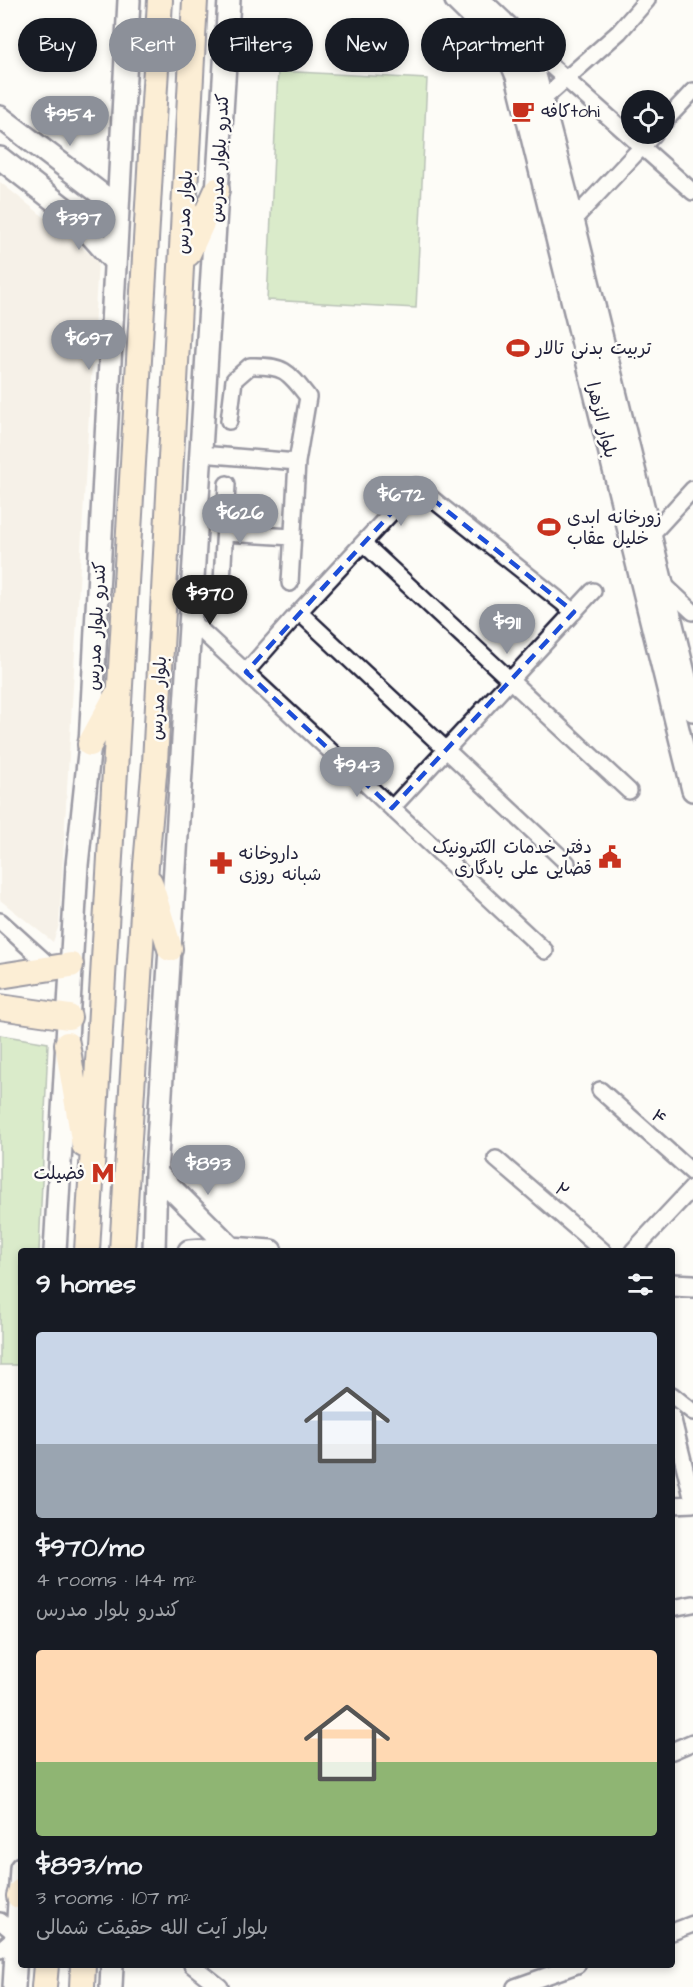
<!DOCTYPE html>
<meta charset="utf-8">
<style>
:root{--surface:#171b24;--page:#20242c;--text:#f1f3f6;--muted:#9ea1a6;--accent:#8c9099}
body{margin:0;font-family:"Architects Daughter","Playpen Sans Arabic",sans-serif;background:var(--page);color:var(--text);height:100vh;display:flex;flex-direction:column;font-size:22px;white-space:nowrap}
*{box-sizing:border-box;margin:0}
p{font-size:20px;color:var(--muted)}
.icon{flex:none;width:33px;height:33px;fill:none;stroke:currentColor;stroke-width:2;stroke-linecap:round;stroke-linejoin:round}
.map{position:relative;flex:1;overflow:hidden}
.drawer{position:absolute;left:18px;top:1248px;width:657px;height:720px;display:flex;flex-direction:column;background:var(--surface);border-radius:6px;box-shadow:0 3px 9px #0003}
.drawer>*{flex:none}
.top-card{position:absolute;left:18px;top:18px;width:657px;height:54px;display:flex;gap:12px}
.buttons{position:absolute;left:621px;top:90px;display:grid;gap:12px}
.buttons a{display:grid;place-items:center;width:54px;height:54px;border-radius:50%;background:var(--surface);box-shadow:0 3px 9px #0003;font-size:30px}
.price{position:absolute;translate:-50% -51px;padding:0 14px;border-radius:21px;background:var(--accent);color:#fff;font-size:20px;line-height:39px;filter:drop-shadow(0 2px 3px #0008)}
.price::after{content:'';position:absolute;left:50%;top:36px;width:18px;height:14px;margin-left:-9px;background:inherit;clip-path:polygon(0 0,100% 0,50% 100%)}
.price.selected{background:#222;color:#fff}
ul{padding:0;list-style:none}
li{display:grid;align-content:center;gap:12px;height:318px;padding:0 18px}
li span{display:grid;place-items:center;height:186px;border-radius:6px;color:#555}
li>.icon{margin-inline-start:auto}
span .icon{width:108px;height:108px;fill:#fffc;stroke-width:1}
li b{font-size:26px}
h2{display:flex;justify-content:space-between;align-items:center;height:72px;padding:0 18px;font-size:26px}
.tag{padding:0 21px;border-radius:27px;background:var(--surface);box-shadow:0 3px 9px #0003;font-size:21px;line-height:54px}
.tag.selected{background:var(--accent);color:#fff}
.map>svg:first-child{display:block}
.built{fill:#eee5d4}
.park{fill:#afd793;stroke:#687c67;stroke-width:1.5}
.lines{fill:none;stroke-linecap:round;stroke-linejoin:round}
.street-casing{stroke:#22223b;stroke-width:20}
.secondary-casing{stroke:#22223b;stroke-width:26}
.primary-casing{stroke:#22223b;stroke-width:28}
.street{stroke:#fdfcf7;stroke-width:15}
.secondary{stroke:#fdfcf7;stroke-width:21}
.primary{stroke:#fbddab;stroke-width:24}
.marked{fill:none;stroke:#1d4ed8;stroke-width:4.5;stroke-dasharray:12 8;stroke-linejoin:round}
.labels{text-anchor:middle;stroke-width:5;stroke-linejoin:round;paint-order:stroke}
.poi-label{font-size:18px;fill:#22223b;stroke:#fdfcf7;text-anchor:start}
.street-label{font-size:18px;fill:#22223b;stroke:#fdfcf7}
</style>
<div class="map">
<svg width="693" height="1987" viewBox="0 0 693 1987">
<rect width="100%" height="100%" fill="#fdfcf7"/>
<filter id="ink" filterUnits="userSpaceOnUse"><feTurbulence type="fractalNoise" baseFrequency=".0167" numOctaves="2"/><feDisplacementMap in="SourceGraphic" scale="12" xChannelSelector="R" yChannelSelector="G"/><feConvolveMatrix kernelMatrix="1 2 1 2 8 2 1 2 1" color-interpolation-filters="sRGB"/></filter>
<g filter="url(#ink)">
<!-- built -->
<path class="built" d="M 0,182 L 98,260 L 59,925 L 53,942 L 0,900 Z"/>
<!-- park -->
<path class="park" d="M 278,71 L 427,79 L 416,308 L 267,300 Z
M 0,1035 L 48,1043 L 39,1251 L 21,1251 L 21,1365 L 0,1365 Z"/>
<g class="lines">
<!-- street casing -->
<g class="street-casing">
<path id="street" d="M 524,42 L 693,192
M 541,101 L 619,32 L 647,0
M 664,122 L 693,91
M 573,220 L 654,134
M 229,421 L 234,380 L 250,366 C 284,365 288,371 308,397 L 297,462 L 290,583
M 201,454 L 297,462
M 225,533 L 292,537
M 650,536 L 693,489
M 363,543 L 629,791
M 662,583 L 693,612
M 221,603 L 227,484
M 299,612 L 567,863
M 191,621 L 545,951
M 246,672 L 299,612 L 416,486 L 574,612
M 392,808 L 593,591
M 0,921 L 52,968
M 600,1090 L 693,1173
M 496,1159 L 603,1251
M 633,1251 L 693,1187
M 672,1395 L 693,1412
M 672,1416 L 693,1501
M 672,1505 L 693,1504
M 672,1608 L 693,1604
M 672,1751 L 693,1742
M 0,1921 L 17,1935 L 0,1950
M 672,1932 L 693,1924
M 192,1965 L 220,1987
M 515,1987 L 577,1965"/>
</g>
<!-- secondary casing -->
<g class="secondary-casing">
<path id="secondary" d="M 456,0 L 505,48 L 517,76 L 693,790
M 479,0 L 519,38 L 534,71 L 573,220 L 693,710
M 0,117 L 118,207
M 0,158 L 73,215 L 115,262
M 156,1173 L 231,1248
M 55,1251 L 77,865 L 90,744 L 129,0
M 154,1251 L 156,1173 L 229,0
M 189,1251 L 231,1248 L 271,1251
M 672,1285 L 693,1286
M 14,1987 L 21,1868
M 111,1987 L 112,1965"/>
</g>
<!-- primary casing -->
<g class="primary-casing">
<path id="primary" d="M 188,254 L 217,190
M 90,744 L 116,696
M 150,882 L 170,949
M 0,976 L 71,965
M 0,1007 L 69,1017
M 67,1044 L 84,1145
M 87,1251 L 160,0
M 122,1251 L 146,865 L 155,763 L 195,0
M 19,1896 L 21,1891
M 44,1987 L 46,1965
M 82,1987 L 83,1965"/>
</g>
<!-- street -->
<use href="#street" class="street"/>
<!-- secondary -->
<use href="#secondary" class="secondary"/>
<!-- primary -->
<use href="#primary" class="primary"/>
</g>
</g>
<!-- marked area -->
<path d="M0 0H693V1987H0ZM 416,486 L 574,612 L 392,808 L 246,672 Z" fill="#fdfcf7" fill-opacity=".55" fill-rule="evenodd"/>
<path class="marked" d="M 416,486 L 574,612 L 392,808 L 246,672 Z"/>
<!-- icons -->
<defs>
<g id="cafe-bare" transform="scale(1.8)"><path d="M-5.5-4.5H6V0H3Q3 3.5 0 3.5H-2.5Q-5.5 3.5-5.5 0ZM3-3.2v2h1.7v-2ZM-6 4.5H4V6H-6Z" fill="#c8321e" stroke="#fdfcf7" stroke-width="2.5" paint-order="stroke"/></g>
<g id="stadium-bare" transform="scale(1.8)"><path d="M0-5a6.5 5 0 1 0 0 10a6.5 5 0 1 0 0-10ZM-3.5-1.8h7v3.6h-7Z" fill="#c8321e" stroke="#fdfcf7" stroke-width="2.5" paint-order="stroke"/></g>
<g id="civic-bare" transform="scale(1.8)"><path d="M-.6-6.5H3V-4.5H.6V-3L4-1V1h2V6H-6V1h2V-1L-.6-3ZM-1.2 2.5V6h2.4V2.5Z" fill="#c8321e" stroke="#fdfcf7" stroke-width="2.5" paint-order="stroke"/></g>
<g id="pharmacy-bare" transform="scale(1.8)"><path d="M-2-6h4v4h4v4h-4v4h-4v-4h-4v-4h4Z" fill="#c8321e" stroke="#fdfcf7" stroke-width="2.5" paint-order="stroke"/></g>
<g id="metro-bare" transform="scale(1.8)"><path d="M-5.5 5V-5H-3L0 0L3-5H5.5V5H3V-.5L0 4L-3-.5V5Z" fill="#c8321e" stroke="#fdfcf7" stroke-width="2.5" paint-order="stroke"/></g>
</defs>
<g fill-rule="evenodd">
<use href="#cafe-bare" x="523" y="111"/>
<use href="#stadium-bare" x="518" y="348"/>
<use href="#stadium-bare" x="549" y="527"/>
<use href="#civic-bare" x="610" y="857"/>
<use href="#pharmacy-bare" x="221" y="863"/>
<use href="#metro-bare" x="103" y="1173"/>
</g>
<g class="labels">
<!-- poi labels -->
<g class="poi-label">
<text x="541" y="117">کافهtohi</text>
<text x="536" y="354">تربیت بدنی تالار</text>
<text x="567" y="523">زورخانه ابدی<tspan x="567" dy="21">خلیل عقاب</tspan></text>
<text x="592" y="853" text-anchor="end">دفتر خدمات الکترونیک<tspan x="592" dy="21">قضایی علی یادگاری</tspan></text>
<text x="239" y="859">داروخانه<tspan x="239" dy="21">شبانه روزی</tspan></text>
<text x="85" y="1179" text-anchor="end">فضیلت</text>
</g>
<!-- street labels -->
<g class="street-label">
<text transform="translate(219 158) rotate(-87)" y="6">کندرو بلوار مدرس</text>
<text transform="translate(184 212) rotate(-87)" y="6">بلوار مدرس</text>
<text transform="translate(602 420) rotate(76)" y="6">بلوار الزهرا</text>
<text transform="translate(96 626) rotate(-87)" y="6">کندرو بلوار مدرس</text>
<text transform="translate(158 698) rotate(-87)" y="6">بلوار مدرس</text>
<text transform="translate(659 1117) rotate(42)" y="6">۴</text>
<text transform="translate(562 1190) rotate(41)" y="6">۲</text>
</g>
</g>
</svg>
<div class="buttons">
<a><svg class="icon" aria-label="locate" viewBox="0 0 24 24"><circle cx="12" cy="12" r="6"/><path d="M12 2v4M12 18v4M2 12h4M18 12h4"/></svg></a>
</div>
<b class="price" style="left:70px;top:147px">$954</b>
<b class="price" style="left:79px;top:251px">$397</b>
<b class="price" style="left:89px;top:371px">$697</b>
<b class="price" style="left:401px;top:527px">$672</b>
<b class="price" style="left:240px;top:545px">$626</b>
<b class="price selected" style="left:210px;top:626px">$970</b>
<b class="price" style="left:507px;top:655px">$911</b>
<b class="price" style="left:357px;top:798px">$943</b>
<b class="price" style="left:208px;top:1196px">$893</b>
<div class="top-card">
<a class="tag">Buy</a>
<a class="tag selected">Rent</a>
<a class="tag">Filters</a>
<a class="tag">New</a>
<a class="tag">Apartment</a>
</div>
<section class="drawer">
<h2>9 homes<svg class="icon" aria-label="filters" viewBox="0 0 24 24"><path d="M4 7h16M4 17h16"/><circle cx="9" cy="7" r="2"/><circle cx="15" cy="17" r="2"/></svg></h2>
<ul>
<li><span style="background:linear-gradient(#c9d6e8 60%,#9aa5b1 0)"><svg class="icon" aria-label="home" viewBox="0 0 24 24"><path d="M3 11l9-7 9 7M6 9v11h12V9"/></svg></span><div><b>$970/mo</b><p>4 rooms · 144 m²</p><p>کندرو بلوار مدرس</p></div></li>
<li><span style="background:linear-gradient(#ffd9b3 60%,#8fb573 0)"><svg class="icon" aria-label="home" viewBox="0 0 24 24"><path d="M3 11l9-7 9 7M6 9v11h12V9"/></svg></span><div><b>$893/mo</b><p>3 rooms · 107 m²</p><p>بلوار آیت الله حقیقت شمالی</p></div></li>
</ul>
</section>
</div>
